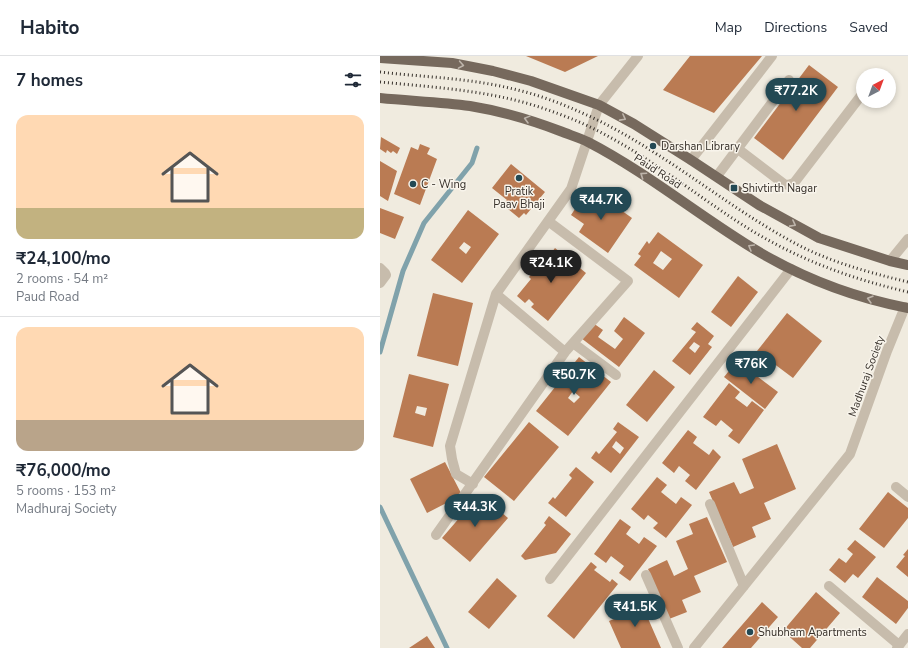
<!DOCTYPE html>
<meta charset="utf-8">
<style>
:root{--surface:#fff;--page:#f6f6f7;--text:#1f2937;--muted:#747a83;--line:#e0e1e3;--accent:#234954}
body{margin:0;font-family:"Nunito Sans",sans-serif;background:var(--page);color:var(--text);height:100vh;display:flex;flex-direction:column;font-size:15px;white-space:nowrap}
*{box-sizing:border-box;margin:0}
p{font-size:13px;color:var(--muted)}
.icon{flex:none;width:22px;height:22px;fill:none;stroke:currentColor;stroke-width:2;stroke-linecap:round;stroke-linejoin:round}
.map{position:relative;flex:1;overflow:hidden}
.details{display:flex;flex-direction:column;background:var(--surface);width:380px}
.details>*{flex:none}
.needle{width:26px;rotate:41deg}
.controls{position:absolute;left:476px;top:12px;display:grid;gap:8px}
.controls a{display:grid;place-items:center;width:40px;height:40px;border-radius:50%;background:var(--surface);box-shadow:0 2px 6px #0003;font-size:20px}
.price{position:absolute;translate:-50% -34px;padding:0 9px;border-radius:14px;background:var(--accent);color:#fff;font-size:13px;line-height:26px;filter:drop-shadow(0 1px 2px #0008)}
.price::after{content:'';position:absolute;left:50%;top:24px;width:12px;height:9px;margin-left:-6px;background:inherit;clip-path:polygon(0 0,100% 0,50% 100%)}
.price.on{background:#222;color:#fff}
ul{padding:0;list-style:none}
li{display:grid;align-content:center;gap:8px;height:212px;padding:0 16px}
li+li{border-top:1px solid var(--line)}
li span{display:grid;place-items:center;height:124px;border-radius:12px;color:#555}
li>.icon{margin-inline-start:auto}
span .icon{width:72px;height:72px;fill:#fffc;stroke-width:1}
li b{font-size:17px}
h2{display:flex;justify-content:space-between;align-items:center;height:48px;padding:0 16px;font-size:17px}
header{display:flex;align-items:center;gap:24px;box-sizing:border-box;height:56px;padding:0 20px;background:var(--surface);border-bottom:1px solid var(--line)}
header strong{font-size:19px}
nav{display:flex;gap:22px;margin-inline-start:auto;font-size:14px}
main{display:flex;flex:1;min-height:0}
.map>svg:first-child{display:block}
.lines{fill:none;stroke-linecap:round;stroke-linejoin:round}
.stream{stroke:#80a2ab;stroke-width:5}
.building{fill:#ba7b53;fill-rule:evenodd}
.minor{stroke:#c7bcac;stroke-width:10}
.major{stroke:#76695d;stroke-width:10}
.rail{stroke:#36302a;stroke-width:3;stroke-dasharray:1 3;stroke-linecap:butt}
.oneway{stroke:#beb5ab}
.poi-dot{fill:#234954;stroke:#f8f4eb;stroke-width:1.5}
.labels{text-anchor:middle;stroke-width:3;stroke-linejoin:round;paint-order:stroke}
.poi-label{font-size:11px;fill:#36302a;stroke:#f8f4eb;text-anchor:start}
.street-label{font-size:11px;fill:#36302a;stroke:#f8f4eb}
</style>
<header>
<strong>Habito</strong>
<nav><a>Map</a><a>Directions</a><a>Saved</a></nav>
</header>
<main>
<section class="details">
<h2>7 homes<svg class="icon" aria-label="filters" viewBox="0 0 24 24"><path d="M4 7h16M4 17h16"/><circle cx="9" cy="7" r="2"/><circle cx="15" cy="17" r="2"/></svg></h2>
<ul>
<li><span style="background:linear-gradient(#ffd9b3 75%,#c2b280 0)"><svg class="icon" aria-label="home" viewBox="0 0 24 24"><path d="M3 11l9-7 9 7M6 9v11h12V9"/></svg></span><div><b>₹24,100/mo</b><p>2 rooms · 54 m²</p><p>Paud Road</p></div></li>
<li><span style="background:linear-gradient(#ffd9b3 75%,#b9a48a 0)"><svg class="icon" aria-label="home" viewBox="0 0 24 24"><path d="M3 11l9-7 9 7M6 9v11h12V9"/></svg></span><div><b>₹76,000/mo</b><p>5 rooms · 153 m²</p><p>Madhuraj Society</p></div></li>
</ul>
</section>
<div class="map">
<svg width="528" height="592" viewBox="0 0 528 592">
<rect width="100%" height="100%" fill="#f0ebdf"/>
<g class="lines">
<!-- stream -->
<path class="stream" d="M 0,296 L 23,215 L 44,167 L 92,107 L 97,92
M 0,451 L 67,592"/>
</g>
<!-- building -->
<path class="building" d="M 146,0 L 218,0 L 185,16 Z
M 310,0 L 382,0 L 334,57 L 283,34 Z
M 429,9 L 458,31 L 403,104 L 374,82 Z
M 1,81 L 20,92 L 17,98 L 13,95 L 11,97 L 7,94 L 6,97 L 0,93 Z
M 40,88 L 50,92 L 47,98 L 57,103 L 40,149 L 14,138 L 31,91 L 38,94 Z
M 0,105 L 17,115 L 8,145 L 0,140 Z
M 131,108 L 165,136 L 146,159 L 144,157 L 139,162 L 123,149 L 127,144 L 112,132 Z
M 210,132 L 252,162 L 228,197 L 199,176 L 204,168 L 191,159 L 197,150 L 201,153 L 207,144 L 203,141 Z
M 0,152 L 24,161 L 15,183 L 0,177 Z
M 88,154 L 119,178 L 82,227 L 51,204 ZM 84,186 L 91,191 L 86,198 L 79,192 Z
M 278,176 L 323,209 L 299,242 L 254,209 L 261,200 L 258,198 L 267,185 L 269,188 ZM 281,195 L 292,203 L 283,214 L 273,207 Z
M 175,192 L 187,202 L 183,208 L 185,210 L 190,204 L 206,217 L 168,265 L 151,251 L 154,248 L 149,243 L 145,247 L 137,240 L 151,223 L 149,221 L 160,208 L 162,209 Z
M 358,220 L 378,236 L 351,271 L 331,256 Z
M 53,237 L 93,247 L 78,310 L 37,300 Z
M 407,257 L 442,285 L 413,322 L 377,295 Z
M 244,261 L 265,277 L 239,311 L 201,282 L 213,267 L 223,274 L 218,281 L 235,293 L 243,283 L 234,275 Z
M 317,266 L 334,280 L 328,288 L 332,291 L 310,319 L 292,305 L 316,276 L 311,273 ZM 314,286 L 320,290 L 315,297 L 309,292 Z
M 199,301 L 231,326 L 188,380 L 156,355 ZM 193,335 L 200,341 L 194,347 L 188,342 Z
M 357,305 L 398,336 L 385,353 L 344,321 Z
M 274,314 L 295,331 L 267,366 L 246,349 Z
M 29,318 L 69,328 L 53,391 L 13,381 ZM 37,350 L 47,352 L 45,360 L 35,357 Z
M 349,327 L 360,336 L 355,342 L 367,351 L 372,345 L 384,354 L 359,388 L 348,380 L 353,374 L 341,364 L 336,370 L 323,361 Z
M 149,366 L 179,391 L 134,445 L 104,421 Z
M 238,366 L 259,381 L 231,417 L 211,402 L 216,395 L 219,398 L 237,376 L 233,373 ZM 236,385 L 244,392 L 240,398 L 232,391 Z
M 308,374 L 317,381 L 313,387 L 329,399 L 333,393 L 341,401 L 316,434 L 305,425 L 310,419 L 299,410 L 294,417 L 282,407 Z
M 397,388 L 416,433 L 384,447 L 391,463 L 372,471 L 376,481 L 353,491 L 329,436 L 354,426 L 360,438 L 374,432 L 362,403 Z
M 65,406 L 82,439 L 47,457 L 30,423 Z
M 196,411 L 214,426 L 186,461 L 168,447 L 173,441 L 175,443 L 192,422 L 189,419 Z
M 277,421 L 287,429 L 281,436 L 296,448 L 301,441 L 312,449 L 286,482 L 273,472 L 278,467 L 268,459 L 264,464 L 251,453 Z
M 508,436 L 528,452 L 528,462 L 504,492 L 479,473 Z
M 100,438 L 128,462 L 90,506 L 62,482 Z
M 169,460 L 191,478 L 176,497 L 145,504 L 141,500 L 166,469 L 164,467 Z
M 327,461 L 347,506 L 314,520 L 321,536 L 302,544 L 307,556 L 289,563 L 268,513 L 287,504 L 294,520 L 308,513 L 296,485 L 313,478 L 309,468 Z
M 240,463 L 251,471 L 246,478 L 259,488 L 264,481 L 277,490 L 250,525 L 239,517 L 244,510 L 231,500 L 226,507 L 214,498 Z
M 475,484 L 496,501 L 478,522 L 473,518 L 465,527 L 449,514 L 459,502 L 466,507 L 473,498 L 467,493 Z
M 528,493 L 528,521 L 516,511 L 525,500 L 523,499 Z
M 211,506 L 217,511 L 214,514 L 230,526 L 232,523 L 238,528 L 194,583 L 167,560 Z
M 497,521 L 528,545 L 528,552 L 516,568 L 482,541 Z
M 117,522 L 137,540 L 109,573 L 88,556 Z
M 436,536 L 460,557 L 430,592 L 422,592 L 403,575 Z
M 259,542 L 281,592 L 241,592 L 229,565 L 246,558 L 243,549 Z
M 382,546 L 398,561 L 371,592 L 342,592 Z
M 47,580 L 55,592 L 29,592 Z"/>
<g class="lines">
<!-- minor -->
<path class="minor" d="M 358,93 L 404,128 L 408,129 L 414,127 L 483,37
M 311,104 L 392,0
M 337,120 L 409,24
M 510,205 L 528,183
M 0,212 L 5,217 L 6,219 L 0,227
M 116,238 L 185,296
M 193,287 L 236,319
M 93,428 L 76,418 L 72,403 L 70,390 L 116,238 L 191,133 L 219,49 L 258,0
M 516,431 L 528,441
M 330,448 L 364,530
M 56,479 L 185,296 L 248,225 L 168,165
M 266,519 L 298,592
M 170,523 L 411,213
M 449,530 L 519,589
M 314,592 L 470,398 L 507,295 L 525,251
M 517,592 L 528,578"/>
<!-- major -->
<path class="major" d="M 0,2 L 72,7 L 113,15 L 151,25 L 219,49 L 254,68 L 311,104 L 379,149 L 439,182 L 510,205 L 528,209
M 0,42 C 30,45 61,46 90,50 C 121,55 151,64 180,75 C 190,79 200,82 208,86 C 264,115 313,155 366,188 C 415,219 471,241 528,252"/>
<!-- rail -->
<path class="rail" d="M 0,16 C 43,21 87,22 129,32 C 153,37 178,46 200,56 C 276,89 337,144 409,184 C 446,205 487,216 528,226
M 0,26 C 42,30 85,33 126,42 C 150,47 175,56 197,65 C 262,93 315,140 374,176 C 423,205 472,223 528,236"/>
</g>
<!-- one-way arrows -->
<defs><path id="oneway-chevron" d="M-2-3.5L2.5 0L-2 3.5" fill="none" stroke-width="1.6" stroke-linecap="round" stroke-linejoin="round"/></defs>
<g class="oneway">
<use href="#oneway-chevron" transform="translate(81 9) rotate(10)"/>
<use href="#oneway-chevron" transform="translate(243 62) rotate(28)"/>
<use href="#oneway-chevron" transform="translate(147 63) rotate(-165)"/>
<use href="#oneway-chevron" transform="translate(263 119) rotate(-146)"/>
<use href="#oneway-chevron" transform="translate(413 168) rotate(28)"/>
<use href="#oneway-chevron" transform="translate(371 191) rotate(-150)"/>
<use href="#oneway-chevron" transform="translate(490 243) rotate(-164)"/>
</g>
<!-- markers -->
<g class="poi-dot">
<circle cx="273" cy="90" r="4"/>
<circle cx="139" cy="122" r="4"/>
<circle cx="33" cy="128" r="4"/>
<rect x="350" y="128" width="8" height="8" rx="2"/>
<circle cx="370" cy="576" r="4"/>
</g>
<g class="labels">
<!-- poi labels -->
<g class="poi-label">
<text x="281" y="94">Darshan Library</text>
<text x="41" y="132">C - Wing</text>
<text x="362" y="136">Shivtirth Nagar</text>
<text x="139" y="139" text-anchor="middle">Pratik<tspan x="139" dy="13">Paav Bhaji</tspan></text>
<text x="378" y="580">Shubham Apartments</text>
</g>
<!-- street labels -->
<g class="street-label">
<text transform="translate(278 115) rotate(33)" y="4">Paud Road</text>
<text transform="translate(486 320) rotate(-70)" y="4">Madhuraj Society</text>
</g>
</g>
</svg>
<div class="controls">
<a><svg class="needle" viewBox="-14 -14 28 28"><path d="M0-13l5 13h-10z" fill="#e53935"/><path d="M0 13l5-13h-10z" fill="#747a83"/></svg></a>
</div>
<b class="price" style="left:416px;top:56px">₹77.2K</b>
<b class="price" style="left:221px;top:165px">₹44.7K</b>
<b class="price on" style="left:171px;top:228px">₹24.1K</b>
<b class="price" style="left:371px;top:329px">₹76K</b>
<b class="price" style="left:194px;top:340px">₹50.7K</b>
<b class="price" style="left:95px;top:472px">₹44.3K</b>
<b class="price" style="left:255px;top:572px">₹41.5K</b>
</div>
</main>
